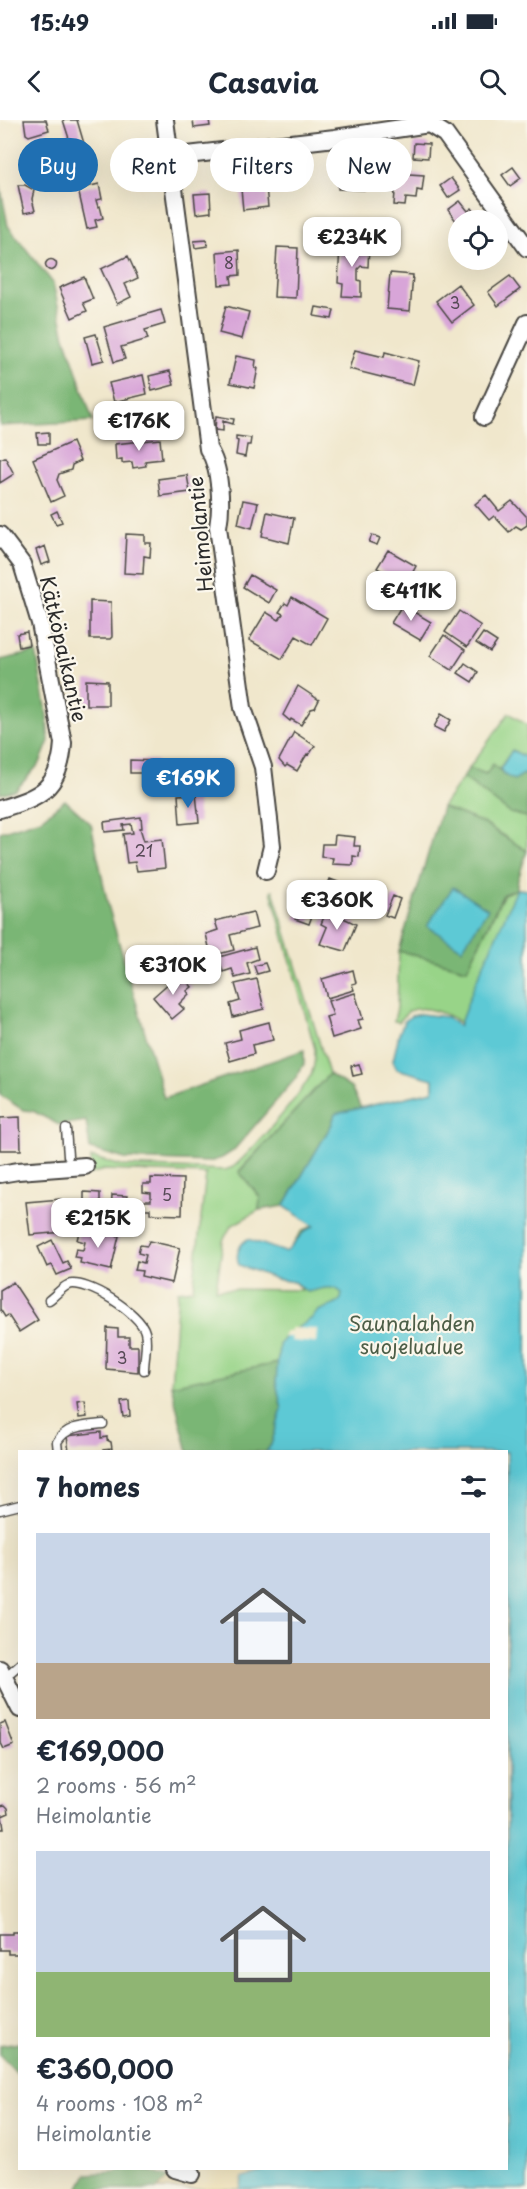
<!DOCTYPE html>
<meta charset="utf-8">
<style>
:root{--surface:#fff;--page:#f6f6f7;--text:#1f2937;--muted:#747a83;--accent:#1f6fb2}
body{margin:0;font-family:"Playpen Sans",sans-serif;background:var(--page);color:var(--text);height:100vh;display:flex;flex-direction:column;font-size:22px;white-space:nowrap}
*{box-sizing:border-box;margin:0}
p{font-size:20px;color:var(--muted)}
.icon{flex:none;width:33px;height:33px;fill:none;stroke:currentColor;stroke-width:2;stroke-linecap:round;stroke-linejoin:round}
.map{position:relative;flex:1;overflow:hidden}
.side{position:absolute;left:18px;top:1330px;width:490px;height:720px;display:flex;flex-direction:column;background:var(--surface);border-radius:0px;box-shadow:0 6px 24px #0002}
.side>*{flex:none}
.guide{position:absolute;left:18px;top:18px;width:492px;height:54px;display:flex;gap:12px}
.controls{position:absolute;left:448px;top:90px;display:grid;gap:12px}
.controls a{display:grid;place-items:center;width:60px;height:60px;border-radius:50%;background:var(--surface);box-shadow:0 6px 24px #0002;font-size:30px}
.price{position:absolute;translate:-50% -51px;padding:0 14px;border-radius:12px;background:#fff;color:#222;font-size:20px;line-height:39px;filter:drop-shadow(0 2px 3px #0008)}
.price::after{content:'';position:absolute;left:50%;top:36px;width:18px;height:14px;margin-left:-9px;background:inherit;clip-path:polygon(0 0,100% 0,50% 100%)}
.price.on{background:var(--accent);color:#fff}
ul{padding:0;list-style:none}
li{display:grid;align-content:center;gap:12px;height:318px;padding:0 18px}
li span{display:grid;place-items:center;height:186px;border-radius:0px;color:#555}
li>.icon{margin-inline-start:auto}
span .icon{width:108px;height:108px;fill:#fffc;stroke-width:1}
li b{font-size:26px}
h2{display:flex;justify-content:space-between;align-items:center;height:72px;padding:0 18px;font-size:26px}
.pill{padding:0 21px;border-radius:27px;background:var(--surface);box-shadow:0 6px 24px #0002;font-size:21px;line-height:54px}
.pill.on{background:var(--accent);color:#fff}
.status{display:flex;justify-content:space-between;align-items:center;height:42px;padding:0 30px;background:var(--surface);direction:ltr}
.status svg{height:16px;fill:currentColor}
header{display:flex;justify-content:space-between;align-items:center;height:78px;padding:0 18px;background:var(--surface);font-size:27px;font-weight:700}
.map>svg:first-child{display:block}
.green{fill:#98d488;stroke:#62805a;stroke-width:1.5}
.forest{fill:#7ab674;stroke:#527050;stroke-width:1.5}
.sand{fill:#eeda9e;stroke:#8c8264;stroke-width:1.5}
.water{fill:#5dc9d5;stroke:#447a80;stroke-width:1.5}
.pier{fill:#f0e7cc}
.building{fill:#d8a5d8}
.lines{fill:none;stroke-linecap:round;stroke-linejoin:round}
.lane-casing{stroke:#494743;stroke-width:11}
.street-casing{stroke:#494743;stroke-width:20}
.lane{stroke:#fff;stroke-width:8}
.street{stroke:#fff;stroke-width:16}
.labels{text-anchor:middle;stroke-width:4.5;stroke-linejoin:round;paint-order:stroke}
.number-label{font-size:16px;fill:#564a56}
.street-label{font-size:20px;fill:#2b2b2b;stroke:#fbf7ec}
.park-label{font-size:20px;fill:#4c5e47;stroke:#fbf7ec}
</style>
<div class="status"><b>15:49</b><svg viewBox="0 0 49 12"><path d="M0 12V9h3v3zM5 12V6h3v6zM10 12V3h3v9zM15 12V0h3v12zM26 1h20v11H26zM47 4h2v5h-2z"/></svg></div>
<header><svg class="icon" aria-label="back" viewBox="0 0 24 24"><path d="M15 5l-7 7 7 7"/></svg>Casavia<svg class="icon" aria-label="search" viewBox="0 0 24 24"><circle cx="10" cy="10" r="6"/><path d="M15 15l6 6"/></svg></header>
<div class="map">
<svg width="527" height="2069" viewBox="0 0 527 2069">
<rect width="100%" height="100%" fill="#fbf7ec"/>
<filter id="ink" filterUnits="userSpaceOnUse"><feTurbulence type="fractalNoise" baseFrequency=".0167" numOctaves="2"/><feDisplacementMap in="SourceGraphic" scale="12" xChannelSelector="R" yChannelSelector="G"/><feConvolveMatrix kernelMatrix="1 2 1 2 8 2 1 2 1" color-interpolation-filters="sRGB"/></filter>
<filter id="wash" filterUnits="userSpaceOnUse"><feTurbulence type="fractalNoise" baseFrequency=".008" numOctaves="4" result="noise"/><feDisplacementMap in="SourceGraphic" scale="24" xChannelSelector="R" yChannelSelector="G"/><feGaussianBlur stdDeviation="1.35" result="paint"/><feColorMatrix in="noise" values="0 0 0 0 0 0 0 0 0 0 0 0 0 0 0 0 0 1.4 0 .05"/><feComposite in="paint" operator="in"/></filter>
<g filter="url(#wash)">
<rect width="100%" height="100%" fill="#f0e7cc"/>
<!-- green -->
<path class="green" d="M 509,593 L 527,605 L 527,638 L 512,631 L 499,649 L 493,644 L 486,654 L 469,648 Z
M 463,657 L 510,693 L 527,697 L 527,731 L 483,703 L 442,687 Z
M 517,769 L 527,770 L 527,1256 L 266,1332 L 269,1328 L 263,1246 L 171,1265 L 178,1171 L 193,1169 L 206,1054 L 104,1050 L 82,1056 L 82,1052 L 92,1051 L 91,1038 L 94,1038 L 121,1046 L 225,1050 L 233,1047 C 251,1032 303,973 312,952 C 315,945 315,937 315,929 L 271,771 L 273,770 L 329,954 L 239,1051 L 260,1077 L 259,1090 L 231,1106 L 223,1121 L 216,1169 L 302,1170 L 294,1162 L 276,1159 L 285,1132 L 290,1130 L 301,1112 L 314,1105 L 284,1086 L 335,994 L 433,971 L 433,959 L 460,903 C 449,894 423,884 409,891 C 406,893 402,899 399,902 L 394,901 L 397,888 L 399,831 L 467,849 L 504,774 Z"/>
<!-- forest -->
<path class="forest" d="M 0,64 L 8,106 L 53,163 L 64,213 L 93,301 L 0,306 Z
M 36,532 L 46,587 L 49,621 L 40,643 L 16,670 L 0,674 L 0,540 Z
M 493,644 L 506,656 L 524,654 L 527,656 L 527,697 L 510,693 L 463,657 L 469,648 L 486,654 Z
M 65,680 L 91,704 L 108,785 L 164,978 L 304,930 L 304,944 L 295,959 L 233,1031 L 222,1038 L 209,1042 L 125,1039 L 90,1029 L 86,1001 L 59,1005 L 33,991 L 23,990 L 0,975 L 0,712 L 41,699 Z
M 442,687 L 483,703 L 527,731 L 517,763 L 517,769 L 503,774 L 467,849 L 399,831 Z
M 329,954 L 351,968 L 361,988 L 335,994 L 332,1004 L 284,1086 L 259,1090 L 260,1077 L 239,1052 Z
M 278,1243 L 276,1262 L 282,1289 L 271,1325 L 266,1332 L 188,1332 L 171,1265 Z
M 19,1923 L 20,1923 L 19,1955 L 0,1935 L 0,1926 Z
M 120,2049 L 144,2049 L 169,2058 L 157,2069 L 79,2069 L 87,2054 L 116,2052 Z"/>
<!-- sand -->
<path class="sand" d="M 178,2049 L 268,2049 L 267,2051 L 244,2057 L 240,2069 L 157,2069 Z"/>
<!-- water -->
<path class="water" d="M 512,630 L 527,638 L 527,656 L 524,654 L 514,660 L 506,656 L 500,649 Z
M 453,767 L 488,789 L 462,829 L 427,806 Z
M 517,769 L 527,770 L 527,2069 L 240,2069 L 243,2057 L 266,2051 L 268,2049 L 507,2049 L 507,1332 L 266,1332 L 271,1325 L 282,1289 L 276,1262 L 279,1225 L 285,1216 L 311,1199 L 318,1191 L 336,1184 L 341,1179 L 342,1173 C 332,1163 320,1170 307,1172 L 294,1162 L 276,1159 L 239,1145 C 235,1135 239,1124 248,1119 L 285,1132 C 298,1125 296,1114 314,1106 L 284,1086 L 332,1004 L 335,994 L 433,971 L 433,959 L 397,949 L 393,941 L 399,914 L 404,902 L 411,896 L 420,894 L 447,897 L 459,906 L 474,866 Z"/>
<!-- pier -->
<path class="pier" d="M 291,1208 L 317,1209 L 316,1223 L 291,1221 L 291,1217 L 282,1217 L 286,1211 L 291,1211 Z"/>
<g id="blocks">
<!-- building -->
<path class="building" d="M 24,0 L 46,0 L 49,10 L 29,16 L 26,14 Z
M 63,0 L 77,0 L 85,27 L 73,31 Z
M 193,0 L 209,0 L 210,6 L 194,8 Z
M 414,23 L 429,24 L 428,38 L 413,37 Z
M 366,28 L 383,29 L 382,43 L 365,42 Z
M 286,37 L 287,53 L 272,54 L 271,38 Z
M 347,45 L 356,46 L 356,51 L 365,51 L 364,57 L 368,57 L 368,65 L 364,65 L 364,70 L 338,69 L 339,50 L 347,50 Z
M 513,47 L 521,58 L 510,66 L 502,55 Z
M 393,53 L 424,55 L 422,71 L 417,70 L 416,79 L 406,78 L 405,86 L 394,85 L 395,72 L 391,72 Z
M 451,58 L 460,70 L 448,78 L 440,66 Z
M 99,64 L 102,79 L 96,80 L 98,87 L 100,86 L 103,98 L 95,100 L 97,107 L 87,109 L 78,69 Z
M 18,65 L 25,65 L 34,70 L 32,79 L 35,91 L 24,93 Z
M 266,67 L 268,87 L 243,90 L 241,69 Z
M 210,73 L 211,92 L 196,94 L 194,74 Z
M 460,81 L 468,91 L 472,88 L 480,99 L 459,100 L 459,105 L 448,90 Z
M 207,120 L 208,126 L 195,128 L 194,121 Z
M 340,125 L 369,126 L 368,147 L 361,146 L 358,149 L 358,160 L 361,161 L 361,177 L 342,176 L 343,164 L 338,163 Z
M 277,127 L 298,128 L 296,178 L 274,177 Z
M 239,130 L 240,155 L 231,156 L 232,164 L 219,165 L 217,132 Z
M 128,136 L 138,158 L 125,164 L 131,177 L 117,184 L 101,149 Z
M45.5 145a5.5 5.5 0 1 1 11 0a5.5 5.5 0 1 1-11 0Z
M 390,153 L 413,155 L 410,191 L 387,189 Z
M 510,156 L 520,169 L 498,186 L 488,172 Z
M 84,157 L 93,179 L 83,183 L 87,191 L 72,198 L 59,168 Z
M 458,164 L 474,185 L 452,202 L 436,181 Z
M 226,186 L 249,192 L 242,219 L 219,213 Z
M 316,187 L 334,190 L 332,199 L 314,196 Z
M 161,190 L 165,204 L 145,210 L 148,219 L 121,227 L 125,239 L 114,242 L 104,207 Z
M 96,214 L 104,240 L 92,243 L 85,217 Z
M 355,230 L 384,237 L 385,232 L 419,241 L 413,265 L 349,249 Z
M 236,236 L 256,240 L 255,248 L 258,248 L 254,268 L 230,263 Z
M 170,251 L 174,265 L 152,271 L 149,256 Z
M 143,255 L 147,274 L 114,282 L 109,263 Z
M 216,296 L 234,299 L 233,304 L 223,301 L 223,311 L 215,310 Z
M 49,312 L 49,324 L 38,324 L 37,313 Z
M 236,316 L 251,318 L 250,325 L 247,325 L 245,337 L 236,335 L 238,321 L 236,320 Z
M 160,319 L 162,339 L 145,341 L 146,346 L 133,348 L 132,342 L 122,343 L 122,339 L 116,340 L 115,324 Z
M 72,322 L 80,341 L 72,345 L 71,350 L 59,354 L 57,360 L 64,376 L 51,382 L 33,339 Z
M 5,337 L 14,354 L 0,363 L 0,339 Z
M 187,355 L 190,372 L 160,376 L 158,359 Z
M 486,375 L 499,391 L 512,381 L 527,397 L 527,405 L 521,409 L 516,406 L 509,412 L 494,396 L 489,400 L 475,384 Z
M 243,380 L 258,383 L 252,408 L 238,404 Z
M 57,391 L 62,402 L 56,404 L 51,394 Z
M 267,392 L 294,398 L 289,423 L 262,416 Z
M 126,414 L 145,415 L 145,423 L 151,423 L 150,437 L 144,436 L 143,454 L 124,453 Z
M 372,415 L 380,418 L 377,425 L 369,422 Z
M 45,426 L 50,442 L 41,445 L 36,430 Z
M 388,430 L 416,446 L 406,465 L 377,448 Z
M 250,455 L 276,470 L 269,483 L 243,467 Z
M 423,455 L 436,464 L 429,474 L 416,465 Z
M 292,477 L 327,498 L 312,525 L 296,516 L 282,539 L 249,520 L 266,492 L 279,500 L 283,494 L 279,492 L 285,483 L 288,485 Z
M 90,481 L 111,482 L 112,517 L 110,519 L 90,519 Z
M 402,485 L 431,502 L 420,520 L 391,503 Z
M 459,491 L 481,506 L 467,527 L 445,512 Z
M 27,512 L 29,525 L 19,527 L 17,514 Z
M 483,513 L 497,522 L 490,532 L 476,523 Z
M 444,515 L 465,530 L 452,550 L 430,536 Z
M 465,543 L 478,552 L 472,562 L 458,553 Z
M 86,560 L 108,561 L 108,585 L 86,585 Z
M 298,566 L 319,580 L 315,588 L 311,589 L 301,605 L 291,599 L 290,601 L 283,595 Z
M 441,594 L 451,600 L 444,612 L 434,607 Z
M 294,612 L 315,626 L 309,635 L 307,634 L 297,651 L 287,645 L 285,647 L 279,640 Z
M 130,640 L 157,641 L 157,653 L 130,653 Z
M 196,674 L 199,702 L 180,704 L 178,675 Z
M 141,697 L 142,708 L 140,708 L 144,721 L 162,719 L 165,748 L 137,751 L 135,742 L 127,743 L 123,714 L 133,713 L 131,704 L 123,705 L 124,710 L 105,712 L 104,702 Z
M 335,715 L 355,717 L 354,726 L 360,726 L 359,737 L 353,736 L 353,745 L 332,744 L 333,738 L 321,737 L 322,724 L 334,724 Z
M 330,759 L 343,764 L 337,779 L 324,774 Z
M 393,776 L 400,779 L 393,798 L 385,795 Z
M 303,780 L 316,785 L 309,804 L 295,799 Z
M 327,790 L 356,804 L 345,831 L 320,824 L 327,807 L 321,804 Z
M 253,792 L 257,808 L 230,815 L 234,830 L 211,836 L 206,814 L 218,810 L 215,801 Z
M 255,827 L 258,839 L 247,843 L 250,854 L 235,858 L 232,849 L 223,852 L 219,837 Z
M 265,843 L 268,851 L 257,854 L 254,846 Z
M 353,850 L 356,863 L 352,864 L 354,870 L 327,878 L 322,859 Z
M 180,853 L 192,867 L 187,871 L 189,874 L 179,884 L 184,889 L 172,899 L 153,877 Z
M 257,859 L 264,889 L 233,897 L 230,884 L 240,881 L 235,864 Z
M 355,873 L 363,899 L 358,900 L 361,909 L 332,918 L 326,897 L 333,895 L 328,881 Z
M 269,902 L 273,920 L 252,925 L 254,934 L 230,941 L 225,923 L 241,919 L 239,910 Z
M 359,944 L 362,954 L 353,956 L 351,946 Z
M 20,997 L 21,1030 L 0,1030 L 0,998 Z
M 151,1058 L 183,1059 L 182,1095 L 150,1094 L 150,1089 L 143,1089 L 143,1081 L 151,1081 L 151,1073 L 143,1072 L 143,1064 L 151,1064 Z
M 84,1072 L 100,1073 L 100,1082 L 84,1082 Z
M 112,1075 L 127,1076 L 125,1109 L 110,1108 Z
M 61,1079 L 64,1112 L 30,1115 L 26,1082 Z
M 88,1108 L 119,1116 L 111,1150 L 80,1143 L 81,1138 L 74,1137 L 76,1129 L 83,1130 L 85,1122 L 77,1120 L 79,1112 L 87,1114 Z
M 52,1120 L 63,1143 L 67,1141 L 71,1149 L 57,1155 L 52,1145 L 47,1147 L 38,1127 Z
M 149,1121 L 180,1128 L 172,1163 L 141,1156 L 142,1151 L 135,1150 L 137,1141 L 144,1143 L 146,1135 L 138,1133 L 140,1125 L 147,1126 Z
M 13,1162 L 38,1200 L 19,1212 L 8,1195 L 5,1197 L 0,1189 L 0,1170 Z
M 107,1208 L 118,1209 L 118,1217 L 129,1217 L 129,1226 L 138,1226 L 138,1252 L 106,1249 Z
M 129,1281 L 130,1296 L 123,1297 L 121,1282 Z
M 85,1283 L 87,1297 L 79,1298 L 77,1284 Z
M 101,1312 L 101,1318 L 107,1317 L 107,1320 L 111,1322 L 112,1329 L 103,1330 L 103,1332 L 69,1332 L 67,1316 Z
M 5,1602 L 14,1625 L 4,1629 L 0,1621 L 0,1604 Z
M 5,1685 L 8,1688 L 9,1693 L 2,1696 L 4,1709 L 0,1709 L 0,1686 Z
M 13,1811 L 19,1811 L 20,1834 L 8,1834 L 8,1830 L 0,1830 L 0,1814 L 13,1814 Z"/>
</g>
</g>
<g filter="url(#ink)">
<use href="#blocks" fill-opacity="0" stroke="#494743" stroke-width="1.5"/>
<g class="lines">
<!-- lane casing -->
<g class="lane-casing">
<path id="lane" d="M 66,1009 L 68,1036
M 49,1180 C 55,1176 61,1168 68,1165 C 86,1158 141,1194 145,1212 C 148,1223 144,1239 144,1250
M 58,1332 L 57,1322 C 67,1305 85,1306 103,1304
M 0,1390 L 20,1385
M 4,1558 L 20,1544"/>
</g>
<!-- street casing -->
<g class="street-casing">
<path id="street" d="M 165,0 L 208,329 C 221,347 222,386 218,407 L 243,588 L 263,647 L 272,726 L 266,751
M 170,37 L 335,18 L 429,4 L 445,14 L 527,128
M 484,297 L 527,203
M 0,415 L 22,444 L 40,503 L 63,623 C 60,669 40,677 0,689
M 0,1054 L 18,1051 L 85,1046
M 0,1549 L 20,1589
M 175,2049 L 192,2054"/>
</g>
<!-- lane -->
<use href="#lane" class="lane"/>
<!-- street -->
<use href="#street" class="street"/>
</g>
</g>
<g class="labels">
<!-- number labels -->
<g class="number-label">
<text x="229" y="149">8</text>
<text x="455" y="189">3</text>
<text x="144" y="737">21</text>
<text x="167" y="1081">5</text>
<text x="122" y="1244">3</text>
</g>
<!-- street labels -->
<g class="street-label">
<text transform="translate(201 414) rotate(-95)" y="7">Heimolantie</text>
<text transform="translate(63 529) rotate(77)" y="7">Kätköpaikantie</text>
</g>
<!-- park labels -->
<g class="park-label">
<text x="412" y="1211">Saunalahden<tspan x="412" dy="23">suojelualue</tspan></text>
</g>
</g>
</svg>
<div class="controls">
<a><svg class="icon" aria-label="locate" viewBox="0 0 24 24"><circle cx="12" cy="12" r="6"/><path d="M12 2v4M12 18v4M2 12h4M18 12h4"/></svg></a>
</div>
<b class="price" style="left:352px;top:148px">€234K</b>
<b class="price" style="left:139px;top:332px">€176K</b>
<b class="price" style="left:411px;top:502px">€411K</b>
<b class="price on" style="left:188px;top:689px">€169K</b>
<b class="price" style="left:337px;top:811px">€360K</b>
<b class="price" style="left:173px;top:876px">€310K</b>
<b class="price" style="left:98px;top:1129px">€215K</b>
<div class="guide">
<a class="pill on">Buy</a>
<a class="pill">Rent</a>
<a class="pill">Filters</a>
<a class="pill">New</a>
</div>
<section class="side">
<h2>7 homes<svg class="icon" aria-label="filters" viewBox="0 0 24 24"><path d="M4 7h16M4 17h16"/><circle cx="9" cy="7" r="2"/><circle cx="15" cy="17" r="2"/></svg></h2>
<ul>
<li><span style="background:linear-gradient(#c9d6e8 70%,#b9a48a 0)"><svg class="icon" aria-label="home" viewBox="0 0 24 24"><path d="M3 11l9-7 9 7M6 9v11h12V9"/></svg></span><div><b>€169,000</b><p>2 rooms · 56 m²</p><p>Heimolantie</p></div></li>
<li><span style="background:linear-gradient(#c9d6e8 65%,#8fb573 0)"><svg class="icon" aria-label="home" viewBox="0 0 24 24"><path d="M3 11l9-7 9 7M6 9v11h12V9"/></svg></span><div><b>€360,000</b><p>4 rooms · 108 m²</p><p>Heimolantie</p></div></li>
</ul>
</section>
</div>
